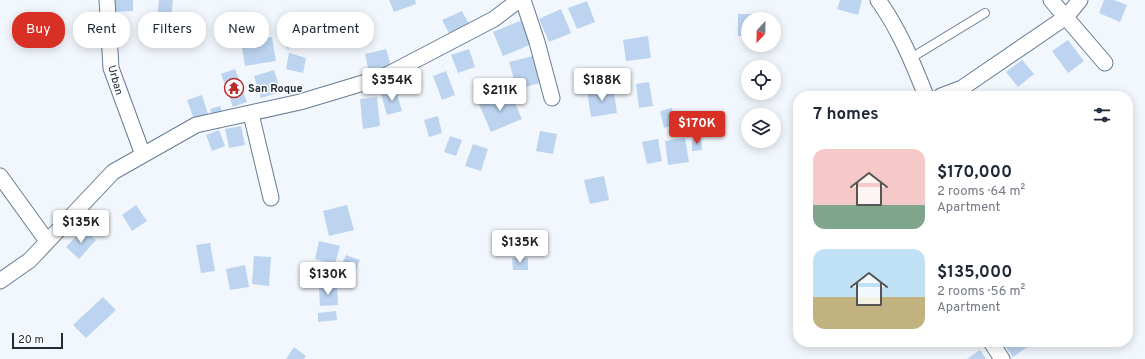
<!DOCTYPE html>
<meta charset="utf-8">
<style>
:root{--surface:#fff;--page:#f6f6f7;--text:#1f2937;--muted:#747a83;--accent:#d93025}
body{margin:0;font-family:Overpass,sans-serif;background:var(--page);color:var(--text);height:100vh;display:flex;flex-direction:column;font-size:15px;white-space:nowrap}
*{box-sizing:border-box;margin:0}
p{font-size:13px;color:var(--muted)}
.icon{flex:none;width:22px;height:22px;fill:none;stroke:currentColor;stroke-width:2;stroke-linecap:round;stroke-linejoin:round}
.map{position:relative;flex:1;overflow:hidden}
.sheet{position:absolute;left:793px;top:91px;width:340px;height:256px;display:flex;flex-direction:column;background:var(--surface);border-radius:16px;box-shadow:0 2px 10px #0003}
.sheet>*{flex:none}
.banner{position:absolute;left:12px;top:12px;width:380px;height:36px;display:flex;gap:8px}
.needle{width:26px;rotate:202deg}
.tools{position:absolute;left:741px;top:12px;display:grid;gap:8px}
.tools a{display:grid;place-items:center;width:40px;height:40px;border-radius:50%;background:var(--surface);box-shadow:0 2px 10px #0003;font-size:20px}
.scale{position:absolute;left:12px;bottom:10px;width:51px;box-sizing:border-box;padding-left:4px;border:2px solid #232c36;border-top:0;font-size:11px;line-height:14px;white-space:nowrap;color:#232c36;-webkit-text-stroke:3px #fff;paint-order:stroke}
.price{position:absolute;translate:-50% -34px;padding:0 9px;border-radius:4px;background:#fff;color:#222;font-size:13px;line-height:26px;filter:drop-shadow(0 1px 2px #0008)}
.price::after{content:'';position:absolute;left:50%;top:24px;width:12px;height:9px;margin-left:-6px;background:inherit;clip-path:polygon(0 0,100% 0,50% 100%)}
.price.on{background:var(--accent);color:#fff}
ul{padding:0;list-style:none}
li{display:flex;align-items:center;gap:12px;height:100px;padding:0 20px}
li span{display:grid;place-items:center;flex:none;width:112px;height:80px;border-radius:12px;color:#555}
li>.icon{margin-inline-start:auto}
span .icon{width:48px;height:48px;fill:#fffc;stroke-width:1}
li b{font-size:17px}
h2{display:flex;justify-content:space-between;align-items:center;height:48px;padding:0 20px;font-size:17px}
.chip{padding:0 14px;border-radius:16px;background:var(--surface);box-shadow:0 2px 10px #0003;font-size:14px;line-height:36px}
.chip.on{background:var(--accent);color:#fff}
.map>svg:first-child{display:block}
.building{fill:#bcd4ef}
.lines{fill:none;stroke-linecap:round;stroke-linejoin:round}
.lane-casing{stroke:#667c94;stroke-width:10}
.street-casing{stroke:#667c94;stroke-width:17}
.lane{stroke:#fff;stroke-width:8}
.street{stroke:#fff;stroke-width:15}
.labels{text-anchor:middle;stroke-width:3;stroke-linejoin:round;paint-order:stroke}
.street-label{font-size:11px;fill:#232c36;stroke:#fff}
.poi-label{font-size:11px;font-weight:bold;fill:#232c36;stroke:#fff;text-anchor:start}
</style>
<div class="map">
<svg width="1145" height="359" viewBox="0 0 1145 359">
<rect width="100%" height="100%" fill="#f2f7fd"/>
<!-- building -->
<path class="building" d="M 112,0 L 133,0 L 133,11 L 112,12 Z
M 159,0 L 173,0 L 171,19 L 157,17 Z
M 389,0 L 415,0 L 416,4 L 394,12 Z
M 840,0 L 862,0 L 858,15 L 837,9 Z
M 1104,0 L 1114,0 L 1127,5 L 1120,22 L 1099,13 Z
M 587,1 L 595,22 L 577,29 L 568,8 Z
M 561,9 L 571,33 L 549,42 L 539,19 Z
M 462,11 L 470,26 L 450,35 L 442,20 Z
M 738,14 L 753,14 L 753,19 L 748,19 L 748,36 L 738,36 Z
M 522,20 L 532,44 L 503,56 L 493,32 Z
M 307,26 L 311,43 L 287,49 L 284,32 Z
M 648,36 L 651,58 L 626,61 L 623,40 Z
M 272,37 L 276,61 L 245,66 L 241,42 Z
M 1068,40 L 1084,61 L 1068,73 L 1052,51 Z
M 386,49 L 391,66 L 369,72 L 365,54 Z
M 469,49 L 475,67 L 458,73 L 451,55 Z
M 289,53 L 306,58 L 303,73 L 286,69 Z
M 533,56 L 540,83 L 517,89 L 509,62 Z
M 1022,60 L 1034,74 L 1018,87 L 1006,72 Z
M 235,69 L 247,102 L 233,107 L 221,74 Z
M 274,70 L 281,92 L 261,98 L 254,76 Z
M 446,71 L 455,95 L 442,100 L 433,76 Z
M 649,82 L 653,106 L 639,108 L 636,84 Z
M 613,87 L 617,113 L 591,117 L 587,91 Z
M 396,90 L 402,111 L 387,115 L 381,94 Z
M 510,92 L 522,119 L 491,132 L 479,104 Z
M 202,95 L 208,114 L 194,119 L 187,100 Z
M 377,97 L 380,126 L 363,129 L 360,99 Z
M 220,106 L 222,111 L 212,115 L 210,109 Z
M 672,108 L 676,124 L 664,128 L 660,111 Z
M 438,116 L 442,133 L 429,137 L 424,120 Z
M 241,126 L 245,145 L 229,148 L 225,129 Z
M 219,130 L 225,146 L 212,151 L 206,135 Z
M 540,131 L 557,134 L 553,154 L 536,151 Z
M 450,136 L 462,140 L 456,156 L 444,152 Z
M 685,138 L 689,162 L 668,165 L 665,141 Z
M 658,139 L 662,161 L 647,164 L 642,142 Z
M 701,139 L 702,150 L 692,151 L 692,140 Z
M 473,144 L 488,149 L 481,171 L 465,166 Z
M 604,176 L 609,200 L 590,204 L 584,180 Z
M 136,205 L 147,221 L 132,231 L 122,215 Z
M 347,205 L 354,230 L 329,236 L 323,211 Z
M 83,229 L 96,240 L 79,259 L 66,247 Z
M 522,230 L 528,249 L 512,255 L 506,235 Z
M 319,241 L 340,246 L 335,264 L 315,259 Z
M 210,243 L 215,271 L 201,273 L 196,245 Z
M 346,255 L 360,260 L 355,272 L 341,266 Z
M 254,256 L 271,257 L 269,286 L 252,284 Z
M 512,258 L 528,258 L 528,270 L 513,270 Z
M 318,264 L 339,275 L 334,285 L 314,275 Z
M 245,265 L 249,287 L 230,290 L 226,269 Z
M 337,285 L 338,305 L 320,306 L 319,286 Z
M 103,297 L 116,310 L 86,338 L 73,325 Z
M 336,311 L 337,320 L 318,322 L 318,313 Z
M 1002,342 L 1028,342 L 1030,345 L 1013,357 Z
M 294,347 L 306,356 L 304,359 L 286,359 Z
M 980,350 L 986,359 L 967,359 Z"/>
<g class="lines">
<!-- lane casing -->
<g class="lane-casing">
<path id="lane" d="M 911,58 L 985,13"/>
</g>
<!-- street casing -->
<g class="street-casing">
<path id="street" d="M 107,0 L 111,68 L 143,155
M 523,0 L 537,42 L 552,98
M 878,0 C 899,29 913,63 926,96
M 1051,0 L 1105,63
M 941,96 L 962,88 L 1066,17 L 1080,0
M 251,114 L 271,198
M 0,176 L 47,241
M 0,281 L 30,260 L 113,172 L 196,125 L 300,102 L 383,77 L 494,19 L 519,0
M 991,342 L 1002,359"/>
</g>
<!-- lane -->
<use href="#lane" class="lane"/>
<!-- street -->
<use href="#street" class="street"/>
</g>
<!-- icons -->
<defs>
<g id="temple-ring" transform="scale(1)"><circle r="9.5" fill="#fff" stroke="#ba2b2a" stroke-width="1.5"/><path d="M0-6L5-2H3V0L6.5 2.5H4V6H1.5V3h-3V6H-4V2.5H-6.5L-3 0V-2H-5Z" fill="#ba2b2a"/></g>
</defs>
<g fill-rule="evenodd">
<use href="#temple-ring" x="234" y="88"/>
</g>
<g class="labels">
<!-- street labels -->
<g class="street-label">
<text transform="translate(116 80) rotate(74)" y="4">Urban</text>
</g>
<!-- poi labels -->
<g class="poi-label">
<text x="248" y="92">San Roque</text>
</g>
</g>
</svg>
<div class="tools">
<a><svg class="needle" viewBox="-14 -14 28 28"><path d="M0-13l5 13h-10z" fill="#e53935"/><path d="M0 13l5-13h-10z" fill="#747a83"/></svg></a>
<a><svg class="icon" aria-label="locate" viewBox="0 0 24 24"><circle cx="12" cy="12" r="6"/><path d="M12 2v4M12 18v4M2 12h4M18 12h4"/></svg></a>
<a><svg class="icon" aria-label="layers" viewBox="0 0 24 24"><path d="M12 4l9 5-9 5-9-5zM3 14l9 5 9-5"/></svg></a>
</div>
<div class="scale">20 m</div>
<b class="price" style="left:392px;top:102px">$354K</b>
<b class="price" style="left:602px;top:102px">$188K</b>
<b class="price" style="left:500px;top:112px">$211K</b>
<b class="price on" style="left:697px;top:145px">$170K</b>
<b class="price" style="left:81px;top:244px">$135K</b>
<b class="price" style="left:520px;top:264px">$135K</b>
<b class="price" style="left:328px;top:296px">$130K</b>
<div class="banner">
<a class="chip on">Buy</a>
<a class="chip">Rent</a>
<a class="chip">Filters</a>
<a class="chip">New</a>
<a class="chip">Apartment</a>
</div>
<section class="sheet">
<h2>7 homes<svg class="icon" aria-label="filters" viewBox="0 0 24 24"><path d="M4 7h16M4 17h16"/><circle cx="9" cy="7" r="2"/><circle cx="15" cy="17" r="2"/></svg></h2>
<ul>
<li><span style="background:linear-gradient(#f6c9c9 70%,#7fa58c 0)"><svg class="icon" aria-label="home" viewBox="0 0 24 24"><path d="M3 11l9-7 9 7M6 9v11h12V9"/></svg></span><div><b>$170,000</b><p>2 rooms · 64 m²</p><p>Apartment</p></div></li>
<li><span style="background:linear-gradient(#bfe0f5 60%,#c2b280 0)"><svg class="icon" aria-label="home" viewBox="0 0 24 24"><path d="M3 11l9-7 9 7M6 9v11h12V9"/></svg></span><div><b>$135,000</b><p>2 rooms · 56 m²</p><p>Apartment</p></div></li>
</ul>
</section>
</div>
